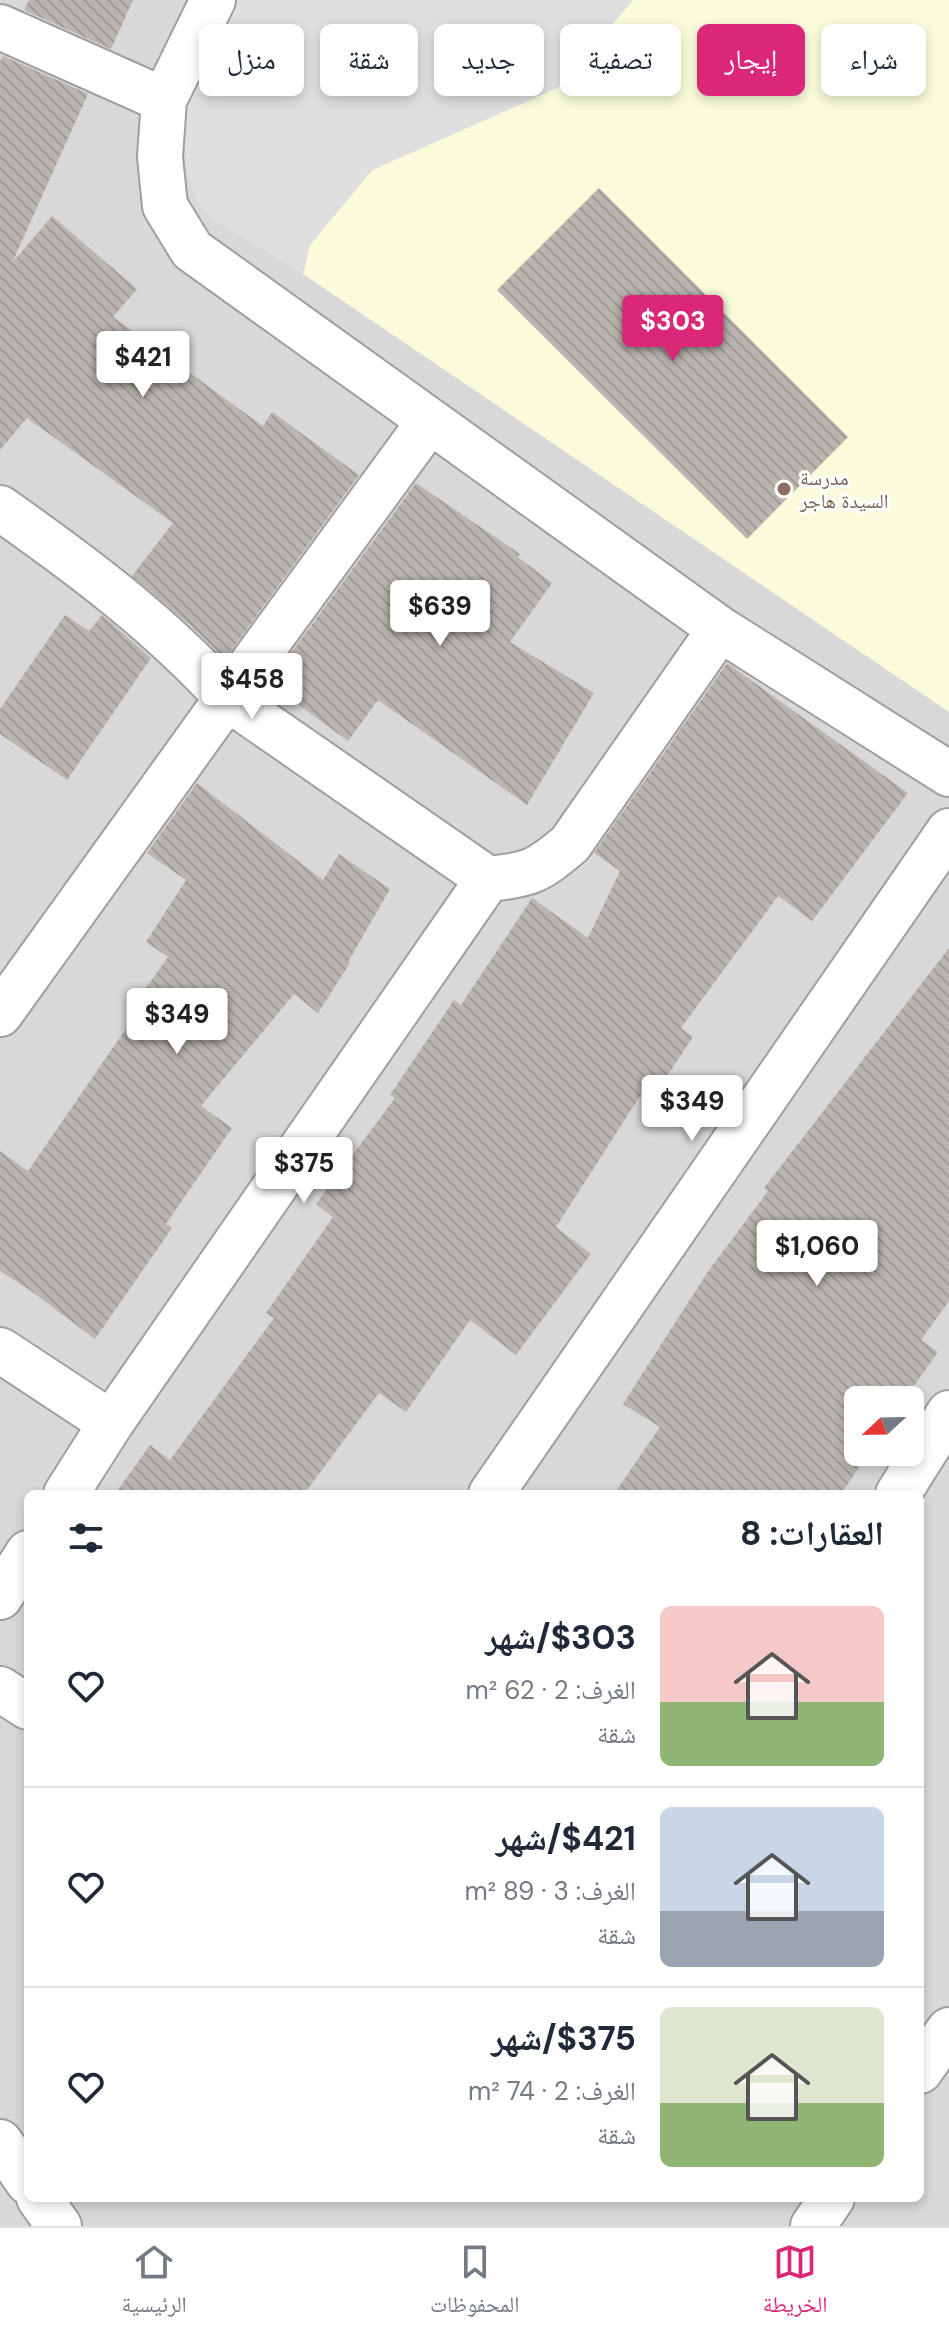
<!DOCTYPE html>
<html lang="ar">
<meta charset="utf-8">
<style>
:root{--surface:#fff;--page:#f6f6f7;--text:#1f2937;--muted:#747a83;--line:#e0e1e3;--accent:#db2777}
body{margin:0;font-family:"DM Sans","Noto Naskh Arabic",sans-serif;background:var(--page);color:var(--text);direction:rtl;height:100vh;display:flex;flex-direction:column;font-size:30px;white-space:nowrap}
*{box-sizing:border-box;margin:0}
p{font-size:26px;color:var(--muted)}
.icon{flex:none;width:44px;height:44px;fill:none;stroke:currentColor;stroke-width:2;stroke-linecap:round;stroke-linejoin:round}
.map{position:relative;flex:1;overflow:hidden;direction:ltr}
.drawer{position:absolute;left:24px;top:1490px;width:900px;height:712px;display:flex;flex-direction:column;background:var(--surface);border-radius:12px;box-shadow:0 4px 12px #0003;direction:rtl}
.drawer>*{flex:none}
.top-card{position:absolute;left:24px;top:24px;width:902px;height:72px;direction:rtl;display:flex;gap:16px}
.needle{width:52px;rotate:248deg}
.buttons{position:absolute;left:844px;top:1386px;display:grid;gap:16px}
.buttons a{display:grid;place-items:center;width:80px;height:80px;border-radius:12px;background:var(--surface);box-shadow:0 4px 12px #0003;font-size:40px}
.price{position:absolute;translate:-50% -68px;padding:0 18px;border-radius:8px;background:#fff;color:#222;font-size:26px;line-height:52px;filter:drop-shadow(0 2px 4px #0008)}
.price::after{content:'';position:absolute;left:50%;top:48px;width:24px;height:18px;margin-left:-12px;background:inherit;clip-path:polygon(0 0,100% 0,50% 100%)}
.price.active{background:var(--accent);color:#fff}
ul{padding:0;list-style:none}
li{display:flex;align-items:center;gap:24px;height:200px;padding:0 40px}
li+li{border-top:2px solid var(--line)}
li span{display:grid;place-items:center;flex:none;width:224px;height:160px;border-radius:12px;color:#555}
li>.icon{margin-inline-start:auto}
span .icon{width:96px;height:96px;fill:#fffc;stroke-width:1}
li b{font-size:34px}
h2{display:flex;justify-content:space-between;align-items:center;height:96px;padding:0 40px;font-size:34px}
.tag{padding:0 28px;border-radius:12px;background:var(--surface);box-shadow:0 4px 12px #0003;font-size:28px;line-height:72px}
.tag.active{background:var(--accent);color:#fff}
.dock{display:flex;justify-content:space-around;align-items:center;height:112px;border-top:2px solid var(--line);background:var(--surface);font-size:22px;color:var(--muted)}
.dock a{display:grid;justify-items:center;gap:4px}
.dock .active{color:var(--accent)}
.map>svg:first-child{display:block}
.residential{fill:#d9d8d8;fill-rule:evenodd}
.education{fill:#f9fbdb}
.parking{fill:#dfdfdf}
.building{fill:url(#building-back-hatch)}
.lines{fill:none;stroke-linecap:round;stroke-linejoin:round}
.minor-casing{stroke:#9f9f9f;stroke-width:48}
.minor{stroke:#fff;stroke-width:44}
.education-dot{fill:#8d6e63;stroke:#fff;stroke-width:3}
.labels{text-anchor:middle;stroke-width:6;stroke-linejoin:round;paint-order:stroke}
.education-label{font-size:20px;fill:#785e54;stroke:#fff;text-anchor:start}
</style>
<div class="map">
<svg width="949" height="2226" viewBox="0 0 949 2226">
<defs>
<pattern id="building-back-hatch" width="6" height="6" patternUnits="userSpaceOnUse" patternTransform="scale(2)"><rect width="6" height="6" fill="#bbb5af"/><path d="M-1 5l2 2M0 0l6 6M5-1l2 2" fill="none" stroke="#a09b96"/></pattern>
</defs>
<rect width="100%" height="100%" fill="#ece9e1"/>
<!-- residential -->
<path class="residential" d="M 0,0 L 949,0 L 949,2226 L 0,2226 ZM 858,1400 L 910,1400 L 910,1452 L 858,1452 ZM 28,1494 L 920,1494 L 920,2198 L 28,2198 Z"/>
<!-- education -->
<path class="education" d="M 633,0 L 949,0 L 949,712 L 303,274 L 310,245 L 372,170 L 557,88 Z"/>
<!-- parking -->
<path class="parking" d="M 233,0 L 633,0 L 557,88 L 372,170 L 310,245 L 303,274 L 212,219 L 197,202 L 186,169 L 183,105 Z"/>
<!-- building -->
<path class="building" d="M 29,0 L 133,0 L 111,49 L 24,10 Z
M 3,56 L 88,94 L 12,263 L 52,216 L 137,289 L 113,317 L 263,426 L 272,412 L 359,475 L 225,659 L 191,626 L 132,576 L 173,523 L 27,418 L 0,450 L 0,61 Z
M 599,188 L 848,437 L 747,539 L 497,290 Z
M 416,483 L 520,554 L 518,557 L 552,583 L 510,642 L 594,693 L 527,805 L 378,700 L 348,741 L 269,683 Z
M 65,615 L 89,631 L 102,615 L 151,658 L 67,780 L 0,734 L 0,709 Z
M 727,663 L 908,793 L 812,921 L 778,896 L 681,1028 L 693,1037 L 649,1103 L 640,1096 L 556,1227 L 591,1254 L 516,1355 L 470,1320 L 406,1412 L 379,1393 L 304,1494 L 115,1494 L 150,1445 L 170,1460 L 274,1318 L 266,1313 L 333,1217 L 316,1204 L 395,1098 L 390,1095 L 454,1000 L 461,1005 L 532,898 L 588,938 L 620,871 L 594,853 Z
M 197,783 L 323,880 L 339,854 L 390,889 L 348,962 L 350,963 L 318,1013 L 294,994 L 201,1106 L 232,1128 L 166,1224 L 172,1228 L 95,1339 L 31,1291 L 0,1271 L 0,1151 L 28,1171 L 134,1017 L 128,1013 L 168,957 L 146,942 L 186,880 L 147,853 Z
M 949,948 L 949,1301 L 921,1340 L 938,1352 L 904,1400 L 858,1400 L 858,1452 L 869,1452 L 841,1494 L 614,1494 L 660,1427 L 623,1404 L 707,1273 L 768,1191 L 764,1188 Z"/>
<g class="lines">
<!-- minor casing -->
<g class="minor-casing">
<path id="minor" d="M 213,0 L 164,100 L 160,157 L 165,206 L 192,250 L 720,629 L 949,774
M 0,27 L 164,100
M 0,508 C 81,565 160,624 227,698 L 429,422
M 0,1014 L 227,698 L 488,879 C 530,875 538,871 570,844 L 720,629
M 0,1350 L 111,1423
M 66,1494 L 111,1423 L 488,879
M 491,1494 L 949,831
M 898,1494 L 949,1413
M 0,1597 L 28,1553
M 0,1689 L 28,1707
M 920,2071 L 949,2030
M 0,2142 L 28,2182
M 39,2198 L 59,2226
M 813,2226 L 832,2198"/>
</g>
<!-- minor -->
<use href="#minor" class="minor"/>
</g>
<!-- markers -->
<circle class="education-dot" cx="784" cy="489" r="8"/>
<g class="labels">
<!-- education labels -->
<g class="education-label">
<text x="800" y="485">مدرسة<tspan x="800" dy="23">السيدة هاجر</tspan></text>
</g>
</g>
</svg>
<div class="buttons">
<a><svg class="needle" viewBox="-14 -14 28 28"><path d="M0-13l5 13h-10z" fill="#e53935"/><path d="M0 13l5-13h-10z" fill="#747a83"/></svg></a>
</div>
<b class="price active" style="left:673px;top:363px">$303</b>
<b class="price" style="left:143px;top:399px">$421</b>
<b class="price" style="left:440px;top:648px">$639</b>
<b class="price" style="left:252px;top:721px">$458</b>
<b class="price" style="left:177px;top:1056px">$349</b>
<b class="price" style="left:692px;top:1143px">$349</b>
<b class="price" style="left:304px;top:1205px">$375</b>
<b class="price" style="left:817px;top:1288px">$1,060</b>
<div class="top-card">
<a class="tag">شراء</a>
<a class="tag active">إيجار</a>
<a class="tag">تصفية</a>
<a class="tag">جديد</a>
<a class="tag">شقة</a>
<a class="tag">منزل</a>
</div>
<section class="drawer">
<h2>العقارات: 8<svg class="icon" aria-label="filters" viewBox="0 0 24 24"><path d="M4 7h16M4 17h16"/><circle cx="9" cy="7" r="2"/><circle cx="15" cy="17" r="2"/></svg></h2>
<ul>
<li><span style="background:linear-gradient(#f6c9c9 60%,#8fb573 0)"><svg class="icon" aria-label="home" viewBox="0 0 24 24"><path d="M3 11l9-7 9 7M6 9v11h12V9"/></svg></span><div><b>$303/شهر</b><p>الغرف: 2 · 62 m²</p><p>شقة</p></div><svg class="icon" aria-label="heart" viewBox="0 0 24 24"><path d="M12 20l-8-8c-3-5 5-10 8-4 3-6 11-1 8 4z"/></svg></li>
<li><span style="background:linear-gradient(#c9d6e8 65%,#9aa5b1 0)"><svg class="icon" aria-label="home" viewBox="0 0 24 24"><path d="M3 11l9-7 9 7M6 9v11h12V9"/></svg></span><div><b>$421/شهر</b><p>الغرف: 3 · 89 m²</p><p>شقة</p></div><svg class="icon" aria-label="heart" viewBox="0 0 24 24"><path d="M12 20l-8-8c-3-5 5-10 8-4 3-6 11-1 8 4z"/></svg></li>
<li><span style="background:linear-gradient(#dfe7d0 60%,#8fb573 0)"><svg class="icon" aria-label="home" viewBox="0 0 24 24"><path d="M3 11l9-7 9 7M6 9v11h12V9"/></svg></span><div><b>$375/شهر</b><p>الغرف: 2 · 74 m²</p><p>شقة</p></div><svg class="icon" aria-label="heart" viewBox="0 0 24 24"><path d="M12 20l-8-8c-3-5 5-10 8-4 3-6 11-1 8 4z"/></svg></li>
</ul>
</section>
</div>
<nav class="dock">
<a class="active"><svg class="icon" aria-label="map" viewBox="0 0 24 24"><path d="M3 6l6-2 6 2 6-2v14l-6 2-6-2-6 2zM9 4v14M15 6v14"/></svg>الخريطة</a>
<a><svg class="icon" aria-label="saved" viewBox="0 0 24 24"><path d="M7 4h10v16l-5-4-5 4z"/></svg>المحفوظات</a>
<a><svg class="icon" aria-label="home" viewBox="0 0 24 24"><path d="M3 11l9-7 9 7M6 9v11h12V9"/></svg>الرئيسية</a>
</nav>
